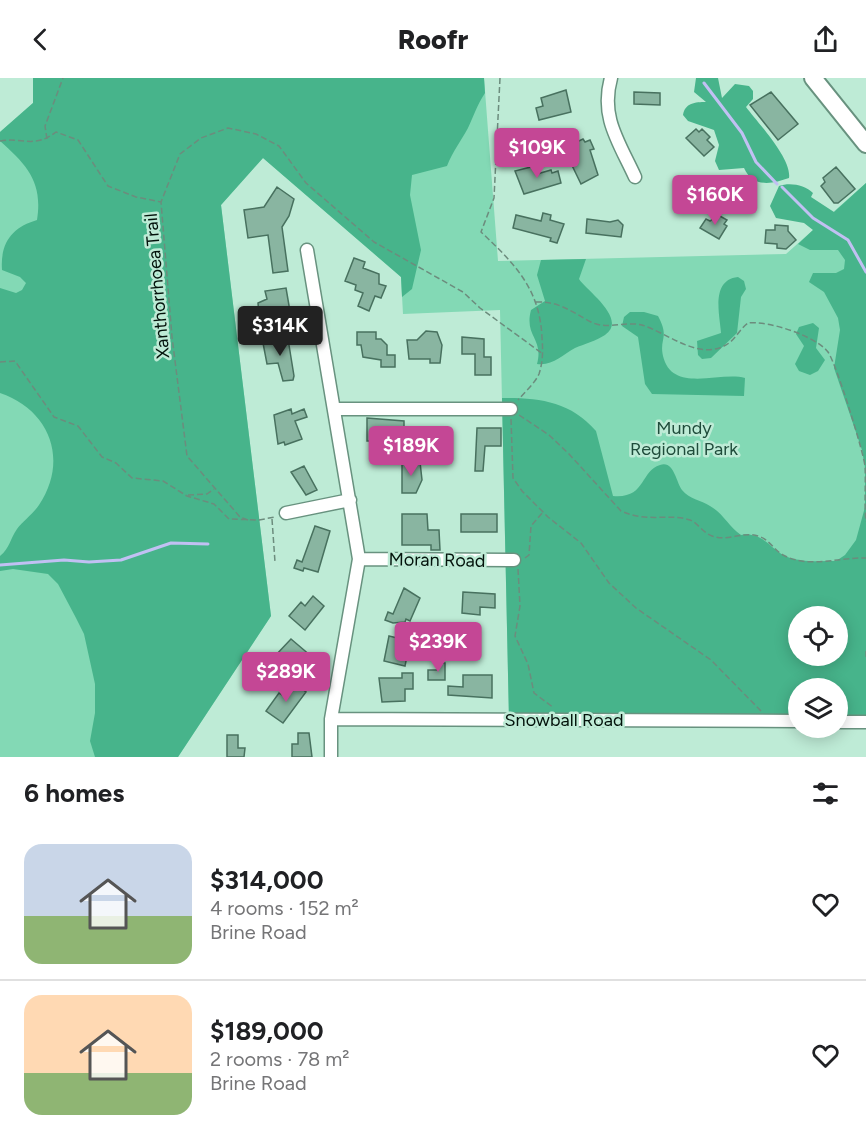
<!DOCTYPE html>
<meta charset="utf-8">
<style>
:root{--surface:#fff;--page:#f6f6f6;--text:#202124;--muted:#757577;--line:#e0e0e0;--accent:#c44795}
body{margin:0;font-family:Figtree,sans-serif;background:var(--page);color:var(--text);height:100vh;display:flex;flex-direction:column;font-size:22px;white-space:nowrap}
*{box-sizing:border-box;margin:0}
p{font-size:20px;color:var(--muted)}
.icon{flex:none;width:33px;height:33px;fill:none;stroke:currentColor;stroke-width:2;stroke-linecap:round;stroke-linejoin:round}
.map{position:relative;height:679px;overflow:hidden}
.side{display:flex;flex-direction:column;background:var(--surface);flex:1}
.side>*{flex:none}
.buttons{position:absolute;left:788px;top:528px;display:grid;gap:12px}
.buttons a{display:grid;place-items:center;width:60px;height:60px;border-radius:50%;background:var(--surface);box-shadow:0 3px 15px #0003;font-size:30px}
.price{position:absolute;translate:-50% -51px;padding:0 14px;border-radius:6px;background:var(--accent);color:#fff;font-size:20px;line-height:39px;filter:drop-shadow(0 2px 3px #0008)}
.price::after{content:'';position:absolute;left:50%;top:36px;width:18px;height:14px;margin-left:-9px;background:inherit;clip-path:polygon(0 0,100% 0,50% 100%)}
.price.selected{background:#222;color:#fff}
ul{padding:0;list-style:none}
li{display:flex;align-items:center;gap:18px;height:150px;padding:0 24px}
li+li{border-top:2px solid var(--line)}
li span{display:grid;place-items:center;flex:none;width:168px;height:120px;border-radius:18px;color:#555}
li>.icon{margin-inline-start:auto}
span .icon{width:72px;height:72px;fill:#fffc;stroke-width:1}
li b{font-size:26px}
h2{display:flex;justify-content:space-between;align-items:center;height:72px;padding:0 24px;font-size:26px}
header{display:flex;justify-content:space-between;align-items:center;height:78px;padding:0 24px;background:var(--surface);font-size:27px;font-weight:800}
.map>svg:first-child{display:block}
.green{fill:#83d9b5;fill-rule:evenodd}
.forest{fill:#47b48b;fill-rule:evenodd}
.lines{fill:none;stroke-linecap:round;stroke-linejoin:round}
.stream{stroke:#c1c0f3;stroke-width:3}
.building{fill:#89b5a1;stroke:#48715f;stroke-width:1.5}
.minor-casing{stroke:#68927f;stroke-width:15}
.major-casing{stroke:#68927f;stroke-width:20}
.path{stroke:#6c8c7d;stroke-width:1.5;stroke-dasharray:6 3;stroke-linecap:butt}
.minor{stroke:#fff;stroke-width:12}
.major{stroke:#fff;stroke-width:16}
.labels{text-anchor:middle;stroke-width:5;stroke-linejoin:round;paint-order:stroke}
.street-label{font-size:18px;fill:#03120b;stroke:#beebd6}
.park-label{font-size:18px;fill:#1f4c3b;stroke:#beebd6}
</style>
<header><svg class="icon" aria-label="back" viewBox="0 0 24 24"><path d="M15 5l-7 7 7 7"/></svg>Roofr<svg class="icon" aria-label="share" viewBox="0 0 24 24"><path d="M12 15V3M7 8l5-5 5 5M5 13v7h14v-7"/></svg></header>
<div class="map">
<svg width="866" height="679" viewBox="0 0 866 679">
<rect width="100%" height="100%" fill="#beebd6"/>
<!-- green -->
<path class="green" d="M 33,0 L 484,0 L 498,183 L 786,176 L 866,105 L 866,644 L 837,610 L 798,610 L 509,642 L 500,232 L 403,236 L 401,199 L 263,80 L 221,127 L 271,538 L 178,679 L 0,679 L 0,54 L 33,25 ZM 798,538 L 837,538 L 837,578 L 798,578 Z"/>
<!-- forest -->
<path class="forest" d="M 33,0 L 484,0 L 485,15 C 477,27 474,37 468,50 C 461,63 453,73 447,88 L 412,97 L 410,117 L 421,172 L 412,211 L 402,219 L 401,199 L 263,80 L 221,127 L 271,538 L 178,679 L 95,679 L 90,663 L 95,635 L 95,606 L 84,556 L 76,540 L 58,506 L 48,496 L 13,491 L 0,493 L 0,478 C 10,470 10,461 17,451 C 23,443 33,436 39,427 C 69,382 50,332 0,315 L 0,210 L 16,215 L 22,212 L 26,205 L 20,199 L 2,192 C 0,164 13,149 37,142 C 43,104 27,87 0,63 L 0,54 L 33,25 Z
M 696,0 L 718,0 L 722,20 L 735,6 L 749,8 L 753,13 L 753,21 L 746,29 C 758,45 792,81 789,100 C 772,106 753,110 744,90 L 719,92 L 715,83 L 719,67 L 714,52 L 688,43 L 683,37 C 685,25 695,24 706,24 L 694,14 Z
M 866,105 L 866,644 L 837,644 L 837,610 L 798,610 L 798,643 L 509,642 L 502,320 C 539,320 570,323 596,353 L 613,418 C 646,421 640,393 660,387 C 674,382 676,404 682,412 C 689,421 701,422 710,428 C 723,435 729,449 741,457 C 762,454 768,468 783,477 C 798,485 819,483 836,483 L 845,477 L 856,462 L 865,429 L 865,390 L 862,372 L 834,290 L 840,252 L 838,240 L 824,214 L 809,204 L 813,195 L 836,195 L 844,191 L 845,182 L 838,172 L 810,172 L 798,166 L 813,152 L 804,145 L 776,140 L 770,128 L 779,108 C 790,104 805,107 813,115 L 811,119 L 834,134 ZM 798,538 L 837,538 L 837,578 L 798,578 Z
M 586,181 L 579,201 C 587,213 628,241 605,257 C 596,263 584,266 575,270 C 562,277 553,288 537,286 C 544,260 524,259 531,232 L 545,223 L 537,197 L 541,182 Z
M 738,199 L 744,203 L 746,211 L 741,219 L 737,255 L 711,280 L 702,281 L 698,277 L 697,263 L 721,255 C 720,238 710,202 738,199 Z
M 630,234 L 644,234 L 658,238 C 670,260 659,260 663,278 C 672,316 720,293 745,300 L 744,318 L 652,316 L 645,306 L 638,259 L 622,248 L 624,239 Z
M 813,245 L 819,250 L 816,270 L 825,282 L 818,293 L 810,297 L 799,293 L 795,286 L 804,268 L 796,256 L 799,249 Z"/>
<g class="lines">
<!-- stream -->
<path class="stream" d="M 704,5 L 742,55 L 756,84 L 777,106
M 782,109 L 813,140 L 848,162 L 866,194
M 0,487 L 64,482 L 89,484 L 121,482 L 171,465 L 208,466"/>
</g>
<!-- building -->
<path class="building" d="M 566,12 L 571,34 L 539,42 L 536,30 L 543,28 L 541,20 Z
M 634,14 L 660,15 L 660,27 L 634,26 Z
M 771,14 L 798,46 L 778,62 L 750,27 Z
M 696,51 L 699,54 L 702,51 L 710,59 L 707,62 L 714,69 L 704,78 L 686,60 Z
M 583,61 L 585,64 L 590,62 L 594,71 L 590,72 L 598,97 L 581,106 L 567,77 L 571,75 L 568,68 Z
M 535,88 L 537,96 L 551,92 L 552,95 L 558,93 L 561,105 L 524,116 L 515,93 Z
M 836,89 L 855,111 L 838,125 L 834,125 L 821,108 L 825,104 L 823,100 Z
M 277,109 L 294,121 L 289,138 L 282,149 L 288,193 L 273,195 L 268,157 L 248,160 L 244,132 L 264,129 Z
M 543,135 L 551,137 L 550,142 L 564,146 L 557,165 L 550,163 L 551,160 L 513,150 L 516,137 L 541,143 Z
M 718,137 L 727,142 L 724,146 L 727,148 L 719,161 L 700,150 L 706,141 L 710,143 Z
M 587,141 L 610,144 L 618,142 L 623,147 L 621,159 L 586,155 Z
M 775,147 L 788,148 L 788,153 L 796,162 L 786,171 L 777,170 L 777,166 L 765,165 L 766,152 L 775,152 Z
M 354,180 L 365,184 L 363,190 L 379,196 L 379,206 L 386,208 L 381,220 L 375,218 L 369,233 L 358,228 L 363,215 L 355,212 L 356,207 L 345,203 Z
M 286,210 L 292,245 L 260,250 L 258,225 L 267,221 L 265,213 Z
M 426,253 L 437,254 L 442,267 L 440,285 L 430,285 L 430,281 L 409,281 L 407,262 L 417,262 Z
M 357,254 L 376,254 L 376,261 L 381,261 L 387,267 L 387,277 L 395,277 L 395,289 L 381,289 L 381,282 L 363,279 L 361,267 L 357,267 Z
M 462,259 L 484,261 L 484,279 L 491,279 L 491,297 L 475,297 L 475,276 L 462,276 Z
M 288,261 L 294,298 L 293,302 L 283,303 L 278,285 L 267,286 L 263,265 Z
M 291,331 L 292,336 L 304,331 L 307,339 L 295,343 L 302,361 L 285,367 L 284,364 L 278,366 L 274,337 Z
M 367,340 L 404,343 L 404,354 L 391,354 L 391,363 L 367,363 Z
M 477,350 L 501,350 L 501,368 L 485,368 L 483,393 L 475,393 Z
M 402,384 L 420,384 L 422,402 L 416,415 L 402,415 Z
M 304,388 L 317,412 L 306,417 L 291,394 Z
M 402,436 L 427,436 L 428,452 L 439,452 L 440,472 L 431,472 L 431,467 L 402,467 Z
M 461,436 L 497,436 L 497,454 L 461,454 Z
M 315,448 L 330,453 L 318,494 L 304,490 L 303,493 L 294,490 L 297,482 L 302,484 Z
M 404,510 L 420,520 L 410,543 L 406,541 L 405,544 L 393,545 L 385,542 L 388,534 L 393,536 Z
M 463,514 L 495,516 L 495,530 L 480,529 L 480,537 L 462,535 Z
M 313,518 L 324,528 L 305,552 L 289,538 L 301,524 L 305,528 Z
M 389,558 L 410,563 L 405,588 L 384,583 Z
M 291,561 L 311,578 L 304,586 L 299,582 L 291,591 L 275,578 Z
M 437,585 L 445,585 L 445,602 L 428,602 L 428,592 L 437,592 Z
M 402,595 L 413,595 L 413,611 L 405,611 L 405,623 L 382,624 L 379,600 L 402,600 Z
M 463,597 L 492,597 L 492,620 L 448,617 L 448,608 L 463,609 Z
M 294,605 L 306,614 L 283,645 L 266,633 L 279,615 L 284,618 Z
M 298,655 L 309,655 L 312,679 L 292,679 L 292,666 L 298,666 Z
M 227,657 L 238,657 L 238,670 L 245,670 L 244,679 L 227,679 Z"/>
<g class="lines">
<!-- minor casing -->
<g class="minor-casing">
<path id="minor" d="M 611,0 C 600,39 619,64 635,99
M 307,172 L 359,481 L 331,641 L 331,679
M 334,331 L 511,331
M 286,435 L 350,422
M 359,481 L 514,482
M 331,641 L 798,643
M 837,644 L 866,644"/>
</g>
<!-- major casing -->
<g class="major-casing">
<path id="major" d="M 813,0 L 866,66"/>
</g>
<!-- path -->
<path class="path" d="M 500,0 L 494,120 L 481,154 C 515,186 540,211 542,260 C 543,272 543,284 539,296 C 535,305 525,314 518,322
M 47,61 L 45,48 L 63,0
M 0,63 C 22,59 34,71 56,54 L 78,62 L 108,108 L 136,119 L 161,124
M 536,224 C 559,223 572,234 591,244 C 607,252 625,243 642,247 C 668,255 701,285 729,265 C 736,260 740,251 748,245 C 767,242 816,258 828,274 C 836,285 863,372 865,388 C 866,406 864,425 866,444
M 0,284 L 15,283 L 54,339 L 78,348 L 102,379 L 116,385 L 132,400 L 163,403 L 187,418 L 214,426 L 229,441 L 259,442 L 275,439
M 519,337 L 549,357 L 569,376 L 621,433 C 647,445 669,435 690,442 C 698,445 703,455 712,458 C 727,464 742,453 758,458 C 769,461 774,472 783,477 C 809,491 839,479 866,480
M 511,341 L 513,400 L 522,413 L 548,439 L 581,465 L 609,505 L 636,530 L 711,582 L 761,633
M 188,417 L 207,416 L 214,411
M 272,441 L 275,484
M 248,442 L 240,439 L 187,378 L 172,259 L 161,124 L 180,76 L 201,60 L 228,50 L 256,56 L 279,68 L 306,105 L 374,164 L 463,214 L 480,230 L 543,276
M 525,480 L 529,477 L 531,448 L 543,434
M 518,491 L 520,528 L 515,558 L 528,586 L 534,615 L 554,630
M 866,573 L 866,582"/>
<!-- minor -->
<use href="#minor" class="minor"/>
<!-- major -->
<use href="#major" class="major"/>
</g>
<g class="labels">
<!-- street labels -->
<g class="street-label">
<text transform="translate(157 208) rotate(-95)" y="6">Xanthorrhoea Trail</text>
<text transform="translate(437 482) rotate(1)" y="6">Moran Road</text>
<text x="564" y="648">Snowball Road</text>
</g>
<!-- park labels -->
<g class="park-label">
<text x="684" y="356">Mundy<tspan x="684" dy="21">Regional Park</tspan></text>
</g>
</g>
</svg>
<div class="buttons">
<a><svg class="icon" aria-label="locate" viewBox="0 0 24 24"><circle cx="12" cy="12" r="6"/><path d="M12 2v4M12 18v4M2 12h4M18 12h4"/></svg></a>
<a><svg class="icon" aria-label="layers" viewBox="0 0 24 24"><path d="M12 4l9 5-9 5-9-5zM3 14l9 5 9-5"/></svg></a>
</div>
<b class="price" style="left:537px;top:101px">$109K</b>
<b class="price" style="left:715px;top:148px">$160K</b>
<b class="price selected" style="left:280px;top:279px">$314K</b>
<b class="price" style="left:411px;top:399px">$189K</b>
<b class="price" style="left:438px;top:595px">$239K</b>
<b class="price" style="left:286px;top:625px">$289K</b>
</div>
<section class="side">
<h2>6 homes<svg class="icon" aria-label="filters" viewBox="0 0 24 24"><path d="M4 7h16M4 17h16"/><circle cx="9" cy="7" r="2"/><circle cx="15" cy="17" r="2"/></svg></h2>
<ul>
<li><span style="background:linear-gradient(#c9d6e8 60%,#8fb573 0)"><svg class="icon" aria-label="home" viewBox="0 0 24 24"><path d="M3 11l9-7 9 7M6 9v11h12V9"/></svg></span><div><b>$314,000</b><p>4 rooms · 152 m²</p><p>Brine Road</p></div><svg class="icon" aria-label="heart" viewBox="0 0 24 24"><path d="M12 20l-8-8c-3-5 5-10 8-4 3-6 11-1 8 4z"/></svg></li>
<li><span style="background:linear-gradient(#ffd9b3 65%,#8fb573 0)"><svg class="icon" aria-label="home" viewBox="0 0 24 24"><path d="M3 11l9-7 9 7M6 9v11h12V9"/></svg></span><div><b>$189,000</b><p>2 rooms · 78 m²</p><p>Brine Road</p></div><svg class="icon" aria-label="heart" viewBox="0 0 24 24"><path d="M12 20l-8-8c-3-5 5-10 8-4 3-6 11-1 8 4z"/></svg></li>
</ul>
</section>
